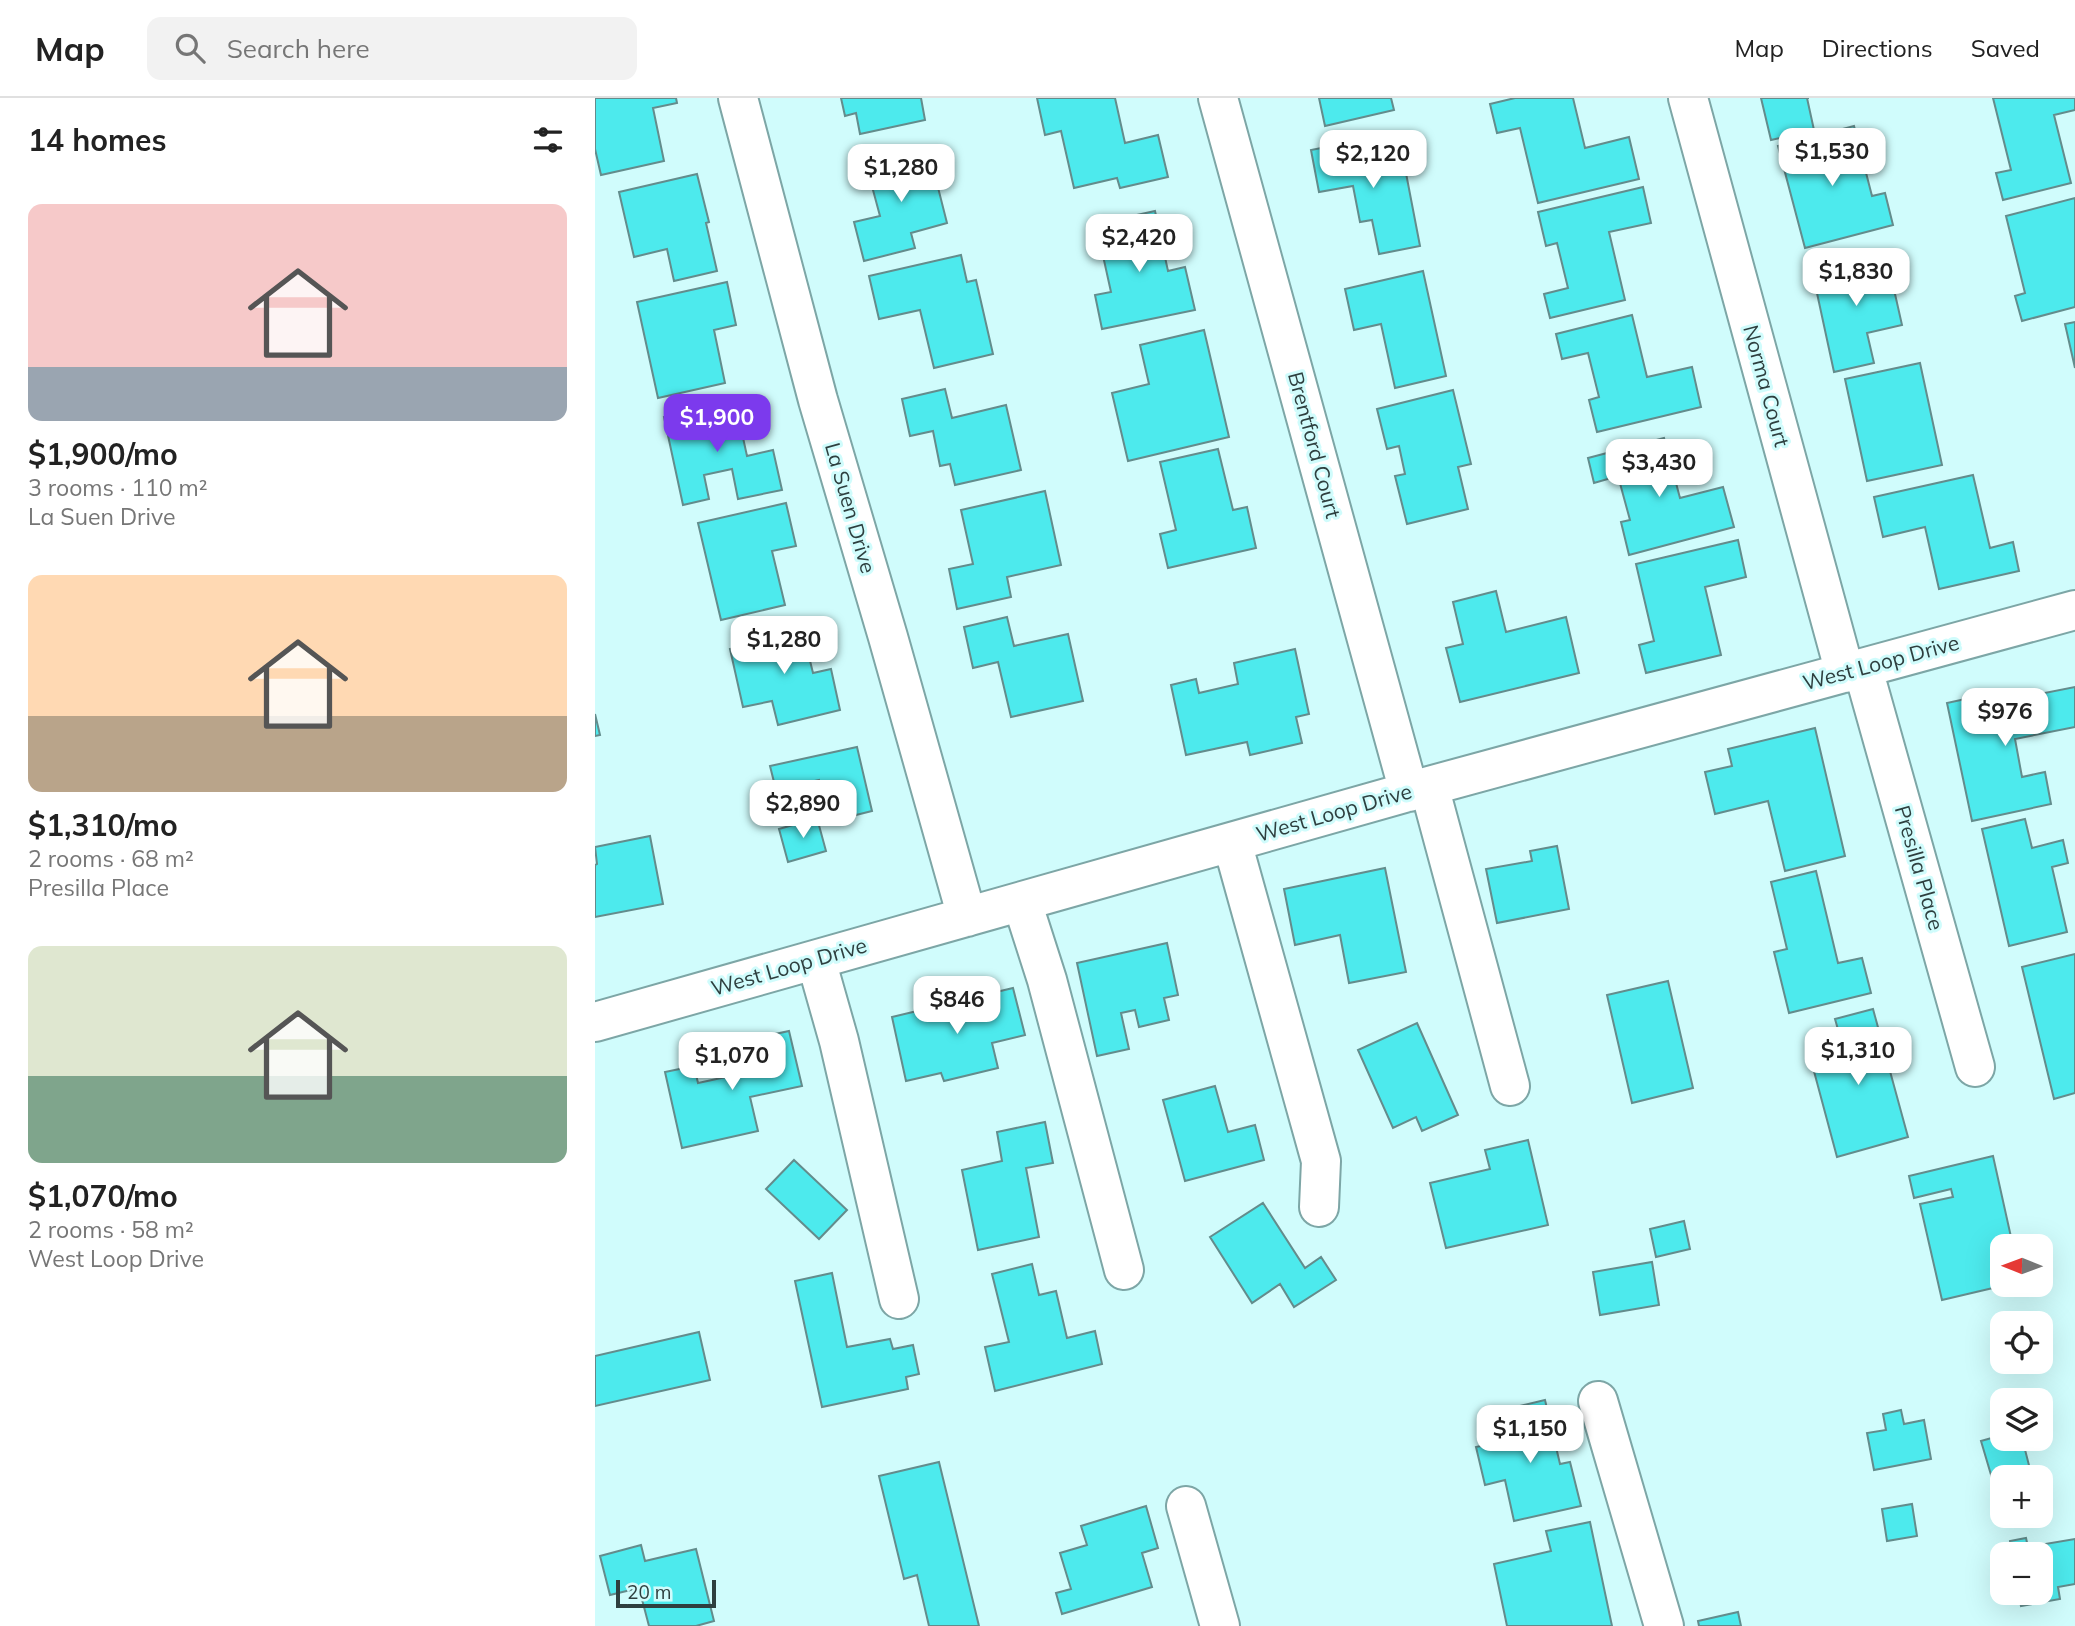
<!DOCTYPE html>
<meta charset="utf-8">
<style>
:root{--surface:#fff;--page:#f2f2f2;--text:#222;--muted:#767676;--line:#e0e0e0;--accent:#7c3aed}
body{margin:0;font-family:Mulish,sans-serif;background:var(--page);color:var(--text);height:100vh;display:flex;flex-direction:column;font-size:26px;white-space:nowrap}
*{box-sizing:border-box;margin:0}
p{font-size:23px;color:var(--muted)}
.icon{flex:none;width:38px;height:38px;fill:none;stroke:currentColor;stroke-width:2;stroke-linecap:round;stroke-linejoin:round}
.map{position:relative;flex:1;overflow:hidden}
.panel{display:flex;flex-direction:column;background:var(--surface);width:595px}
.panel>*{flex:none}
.needle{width:46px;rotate:271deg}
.controls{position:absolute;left:1395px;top:1136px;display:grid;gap:14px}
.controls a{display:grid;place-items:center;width:63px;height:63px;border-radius:14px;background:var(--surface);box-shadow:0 7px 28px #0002;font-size:35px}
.scale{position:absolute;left:21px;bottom:18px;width:100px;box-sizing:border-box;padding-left:7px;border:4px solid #2e3f3f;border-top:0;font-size:19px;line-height:24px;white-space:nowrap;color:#2e3f3f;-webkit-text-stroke:5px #d0fcfc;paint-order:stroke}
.price{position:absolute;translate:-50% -60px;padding:0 16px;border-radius:14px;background:#fff;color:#222;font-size:23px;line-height:46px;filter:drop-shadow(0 2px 4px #0008)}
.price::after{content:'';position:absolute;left:50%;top:42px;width:21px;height:16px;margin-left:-10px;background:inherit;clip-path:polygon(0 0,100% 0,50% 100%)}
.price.on{background:var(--accent);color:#fff}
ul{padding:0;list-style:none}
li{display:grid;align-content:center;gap:14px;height:371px;padding:0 28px}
li span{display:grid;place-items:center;height:217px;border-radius:14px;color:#555}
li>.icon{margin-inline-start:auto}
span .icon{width:126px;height:126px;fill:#fffc;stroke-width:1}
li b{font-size:30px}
h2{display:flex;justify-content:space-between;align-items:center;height:84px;padding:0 28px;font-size:30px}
header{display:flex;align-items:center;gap:42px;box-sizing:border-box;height:98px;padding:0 35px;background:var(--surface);border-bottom:2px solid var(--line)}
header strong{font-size:33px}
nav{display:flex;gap:38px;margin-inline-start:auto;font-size:24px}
.search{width:490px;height:63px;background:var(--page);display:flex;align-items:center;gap:18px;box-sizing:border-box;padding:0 24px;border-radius:14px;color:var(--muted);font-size:26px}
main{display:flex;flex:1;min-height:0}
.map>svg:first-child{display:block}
.building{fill:#4deaed;stroke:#638c8c;stroke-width:2}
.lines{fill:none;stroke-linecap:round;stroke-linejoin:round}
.minor-casing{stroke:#7da6a6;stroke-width:42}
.minor{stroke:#fff;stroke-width:38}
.labels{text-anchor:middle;stroke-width:6;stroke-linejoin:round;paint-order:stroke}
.street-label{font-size:21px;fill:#2e3f3f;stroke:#d0fcfc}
</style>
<header>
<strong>Map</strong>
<div class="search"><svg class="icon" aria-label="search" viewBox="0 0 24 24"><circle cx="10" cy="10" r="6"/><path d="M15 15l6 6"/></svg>Search here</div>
<nav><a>Map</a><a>Directions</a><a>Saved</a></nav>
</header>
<main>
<section class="panel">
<h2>14 homes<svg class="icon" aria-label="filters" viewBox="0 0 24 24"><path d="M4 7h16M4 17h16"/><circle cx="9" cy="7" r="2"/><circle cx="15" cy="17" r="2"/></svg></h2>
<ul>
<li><span style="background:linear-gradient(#f6c9c9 75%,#9aa5b1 0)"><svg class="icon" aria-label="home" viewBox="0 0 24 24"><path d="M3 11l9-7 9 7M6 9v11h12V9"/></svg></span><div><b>$1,900/mo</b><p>3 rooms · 110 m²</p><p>La Suen Drive</p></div></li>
<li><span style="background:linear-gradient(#ffd9b3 65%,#b9a48a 0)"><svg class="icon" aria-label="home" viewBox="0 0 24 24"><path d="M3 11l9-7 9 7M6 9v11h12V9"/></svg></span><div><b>$1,310/mo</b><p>2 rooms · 68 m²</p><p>Presilla Place</p></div></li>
<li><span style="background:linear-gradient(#dfe7d0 60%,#7fa58c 0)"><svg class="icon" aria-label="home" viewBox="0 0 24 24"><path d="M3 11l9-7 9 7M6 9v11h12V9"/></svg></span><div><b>$1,070/mo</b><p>2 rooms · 58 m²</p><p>West Loop Drive</p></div></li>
</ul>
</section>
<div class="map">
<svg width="1480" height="1528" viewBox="0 0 1480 1528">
<rect width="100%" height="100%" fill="#d0fcfc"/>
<!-- building -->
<path class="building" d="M 0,0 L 81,0 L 82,5 L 58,10 L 69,63 L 6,77 L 0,51 Z
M 246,0 L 326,0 L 330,22 L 265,36 L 261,15 L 250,18 Z
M 442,0 L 520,0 L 530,45 L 563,37 L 573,79 L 525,90 L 522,80 L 479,90 L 466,33 L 450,37 Z
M 724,0 L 796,0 L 799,12 L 730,28 Z
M 920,0 L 978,0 L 990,50 L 1034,39 L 1044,81 L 943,105 L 925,30 L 902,35 L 895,6 Z
M 1166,0 L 1214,0 L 1212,0 L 1219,32 L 1176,42 Z
M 1398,0 L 1480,0 L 1480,12 L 1459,17 L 1476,85 L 1408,102 L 1401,75 L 1416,72 Z
M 1259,28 L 1277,98 L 1290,95 L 1298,127 L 1210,150 L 1183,48 Z
M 805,44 L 825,148 L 784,156 L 777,122 L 765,124 L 758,88 L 724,94 L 716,52 L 752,45 L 754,54 Z
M 333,50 L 352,125 L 316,135 L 320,150 L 269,163 L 259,124 L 285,118 L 271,66 Z
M 102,76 L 114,124 L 111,125 L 122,173 L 79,183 L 72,151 L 39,159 L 24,94 Z
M 1048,89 L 1056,125 L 1014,134 L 1030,202 L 955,220 L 949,196 L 973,190 L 962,145 L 951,148 L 943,114 Z
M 1480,100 L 1480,209 L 1427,223 L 1420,198 L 1430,195 L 1411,118 Z
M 560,113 L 573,173 L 590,169 L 600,212 L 507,231 L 500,197 L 516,194 L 501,126 Z
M 1291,156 L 1307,227 L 1272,235 L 1279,265 L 1239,274 L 1217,172 Z
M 366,157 L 372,184 L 381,182 L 398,256 L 339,270 L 325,212 L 284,221 L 274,178 Z
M 828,173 L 851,278 L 800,290 L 786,226 L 759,232 L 750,191 Z
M 132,184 L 141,227 L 119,232 L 130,285 L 63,300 L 42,204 Z
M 1037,217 L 1052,279 L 1097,269 L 1106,309 L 1002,334 L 994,302 L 1004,299 L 993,255 L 967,261 L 961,236 Z
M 1480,224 L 1480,270 L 1470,226 Z
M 609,232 L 634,339 L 533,363 L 517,295 L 554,286 L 545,247 Z
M 1325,265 L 1347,367 L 1272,383 L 1250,281 Z
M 350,291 L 357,320 L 411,307 L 426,372 L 360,387 L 355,366 L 345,368 L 338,333 L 315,338 L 307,301 Z
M 858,292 L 876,366 L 863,369 L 873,411 L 812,426 L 800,378 L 810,376 L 804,348 L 792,351 L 782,311 Z
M 140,303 L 152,358 L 178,352 L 187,392 L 143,401 L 137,371 L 109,377 L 114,401 L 88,407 L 69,319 Z
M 1069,340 L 1085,400 L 1128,389 L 1139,429 L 1034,457 L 1026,424 L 1035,422 L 1023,378 L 999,385 L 993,360 Z
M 623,351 L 638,412 L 652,409 L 661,450 L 573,470 L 565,436 L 581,432 L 565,364 Z
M 1378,377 L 1395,450 L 1418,444 L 1424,473 L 1344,491 L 1330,429 L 1288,439 L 1279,399 Z
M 450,393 L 466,467 L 412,479 L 416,499 L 362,511 L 354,471 L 378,466 L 366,412 Z
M 191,405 L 201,448 L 177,453 L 190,507 L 126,522 L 103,425 Z
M 1143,442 L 1151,479 L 1110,489 L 1126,557 L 1051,575 L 1044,547 L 1059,543 L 1041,466 Z
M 901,493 L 911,534 L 971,519 L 984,575 L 865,604 L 851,550 L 868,546 L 858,504 Z
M 412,519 L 419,548 L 473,536 L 488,603 L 416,619 L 403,564 L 378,570 L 369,529 Z
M 205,522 L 218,575 L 236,571 L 245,612 L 183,627 L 177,603 L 148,609 L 135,551 L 173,542 L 171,530 Z
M 700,551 L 714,616 L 701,619 L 707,645 L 655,657 L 652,644 L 591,657 L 576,587 L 601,581 L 604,595 L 643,586 L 639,565 Z
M 1480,589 L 1480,629 L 1420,641 L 1427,679 L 1450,674 L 1456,706 L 1377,723 L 1352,605 L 1407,593 L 1409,603 Z
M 0,616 L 5,637 L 0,638 Z
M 1220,630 L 1250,758 L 1190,773 L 1173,703 L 1120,716 L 1110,674 L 1137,668 L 1133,651 Z
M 262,649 L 277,713 L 233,724 L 224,682 L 181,692 L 175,668 Z
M 222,720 L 231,753 L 193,764 L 184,731 Z
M 1430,721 L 1437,750 L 1468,742 L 1473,765 L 1457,769 L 1472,834 L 1414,848 L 1387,731 Z
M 55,738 L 68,806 L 0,819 L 0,767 L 2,766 L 0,749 Z
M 962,748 L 974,811 L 902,825 L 891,771 L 937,763 L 935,753 Z
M 790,770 L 811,874 L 754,885 L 745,837 L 700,847 L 689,791 Z
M 1221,773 L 1243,865 L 1267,860 L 1276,895 L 1194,915 L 1179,854 L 1192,851 L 1176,784 Z
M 572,845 L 583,897 L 569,900 L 574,922 L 544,929 L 540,912 L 526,915 L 534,951 L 502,958 L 482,865 Z
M 1480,856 L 1480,995 L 1459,1001 L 1427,869 Z
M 1073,883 L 1098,990 L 1037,1005 L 1012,897 Z
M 418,890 L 430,937 L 397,945 L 403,970 L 349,983 L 346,975 L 311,983 L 297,919 Z
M 1278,911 L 1313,1039 L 1242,1059 L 1213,951 L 1246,942 L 1240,921 Z
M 822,925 L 863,1017 L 827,1033 L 821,1019 L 798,1030 L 763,952 Z
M 194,933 L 207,988 L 155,999 L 163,1033 L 87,1050 L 70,974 L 99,968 L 103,985 L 154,974 L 148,943 Z
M 620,988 L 633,1034 L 660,1027 L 669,1062 L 590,1083 L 568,1002 Z
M 450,1024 L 458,1065 L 431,1070 L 444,1139 L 383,1152 L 367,1072 L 407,1063 L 402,1034 Z
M 933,1042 L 953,1127 L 851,1150 L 835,1085 L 895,1071 L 890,1052 Z
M 1398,1058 L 1418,1148 L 1407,1148 L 1407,1186 L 1415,1186 L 1347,1202 L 1325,1106 L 1358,1099 L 1356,1091 L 1319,1100 L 1314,1078 Z
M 199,1062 L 252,1112 L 224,1141 L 171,1091 Z
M 668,1105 L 710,1170 L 726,1159 L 741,1182 L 699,1209 L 685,1186 L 657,1205 L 615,1139 Z
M 1089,1123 L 1095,1151 L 1061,1159 L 1055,1131 Z
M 1057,1164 L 1064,1207 L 1005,1217 L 998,1174 Z
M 437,1166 L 444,1197 L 461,1193 L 472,1240 L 500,1233 L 507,1266 L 400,1293 L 390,1249 L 414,1244 L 397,1176 Z
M 237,1175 L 252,1249 L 295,1241 L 298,1251 L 318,1247 L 324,1276 L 311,1279 L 313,1291 L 227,1309 L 200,1183 Z
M 104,1234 L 115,1282 L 0,1308 L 0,1258 Z
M 950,1302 L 965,1366 L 975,1364 L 986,1408 L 919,1423 L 910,1382 L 890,1387 L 881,1349 L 919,1341 L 912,1311 Z
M 1306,1312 L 1309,1326 L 1329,1322 L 1336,1361 L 1279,1372 L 1272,1335 L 1291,1332 L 1288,1316 Z
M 1407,1337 L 1407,1340 L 1427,1340 L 1437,1379 L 1407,1379 L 1407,1396 L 1402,1397 L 1386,1343 Z
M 344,1364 L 384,1528 L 334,1528 L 322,1477 L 309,1481 L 284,1378 Z
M 1317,1406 L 1322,1438 L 1292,1443 L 1287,1411 Z
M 551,1408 L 563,1450 L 547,1455 L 557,1489 L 467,1516 L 461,1495 L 476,1491 L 465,1455 L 492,1447 L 486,1428 Z
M 995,1424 L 1017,1528 L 912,1528 L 899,1466 L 956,1453 L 951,1433 Z
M 1431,1440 L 1433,1449 L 1480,1441 L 1480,1486 L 1463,1489 L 1465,1501 L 1426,1508 L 1423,1494 L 1446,1494 L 1446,1456 L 1417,1456 L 1415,1443 Z
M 46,1447 L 50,1463 L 101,1451 L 119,1523 L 101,1528 L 54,1528 L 44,1490 L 15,1497 L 5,1458 Z
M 1143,1514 L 1146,1528 L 1104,1528 L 1103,1523 Z"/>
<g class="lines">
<!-- minor casing -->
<g class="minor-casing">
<path id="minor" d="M 143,0 L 223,302 L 293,539 L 372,819
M 623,0 L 814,694
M 1093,0 L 1250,575
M 1268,571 L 1380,969
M 834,688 L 915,988
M 637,744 L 726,1063 L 724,1109
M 427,804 L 452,882 L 529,1172
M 221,862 L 244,943 L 304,1201
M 0,924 L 834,688 L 1480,512
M 1003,1303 L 1069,1528
M 591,1408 L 625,1528"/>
</g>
<!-- minor -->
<use href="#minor" class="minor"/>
</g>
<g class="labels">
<!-- street labels -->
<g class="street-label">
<text transform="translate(1171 288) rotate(75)" y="7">Norma Court</text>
<text transform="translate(719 347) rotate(75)" y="7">Brentford Court</text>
<text transform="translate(255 410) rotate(74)" y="7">La Suen Drive</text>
<text transform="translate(1286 565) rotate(-15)" y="7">West Loop Drive</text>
<text transform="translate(739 715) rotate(-16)" y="7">West Loop Drive</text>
<text transform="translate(1324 770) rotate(74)" y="7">Presilla Place</text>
<text transform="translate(194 869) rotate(-16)" y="7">West Loop Drive</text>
</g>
</g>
</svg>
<div class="controls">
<a><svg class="needle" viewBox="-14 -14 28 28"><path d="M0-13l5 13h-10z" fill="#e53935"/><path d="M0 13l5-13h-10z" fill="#767676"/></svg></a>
<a><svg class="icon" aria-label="locate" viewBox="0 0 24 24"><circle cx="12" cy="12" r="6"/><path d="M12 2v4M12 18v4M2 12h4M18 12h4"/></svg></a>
<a><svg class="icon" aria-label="layers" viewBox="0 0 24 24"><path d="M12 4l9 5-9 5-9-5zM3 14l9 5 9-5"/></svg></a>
<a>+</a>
<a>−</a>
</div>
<div class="scale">20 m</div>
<b class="price" style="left:1237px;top:90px">$1,530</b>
<b class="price" style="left:778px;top:92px">$2,120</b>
<b class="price" style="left:306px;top:106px">$1,280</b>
<b class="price" style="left:544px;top:176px">$2,420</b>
<b class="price" style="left:1261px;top:210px">$1,830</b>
<b class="price on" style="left:122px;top:356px">$1,900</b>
<b class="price" style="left:1064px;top:401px">$3,430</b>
<b class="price" style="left:189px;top:578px">$1,280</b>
<b class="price" style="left:1410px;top:650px">$976</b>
<b class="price" style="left:208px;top:742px">$2,890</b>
<b class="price" style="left:362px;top:938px">$846</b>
<b class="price" style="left:1263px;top:989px">$1,310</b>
<b class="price" style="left:137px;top:994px">$1,070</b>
<b class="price" style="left:935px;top:1367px">$1,150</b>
</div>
</main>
